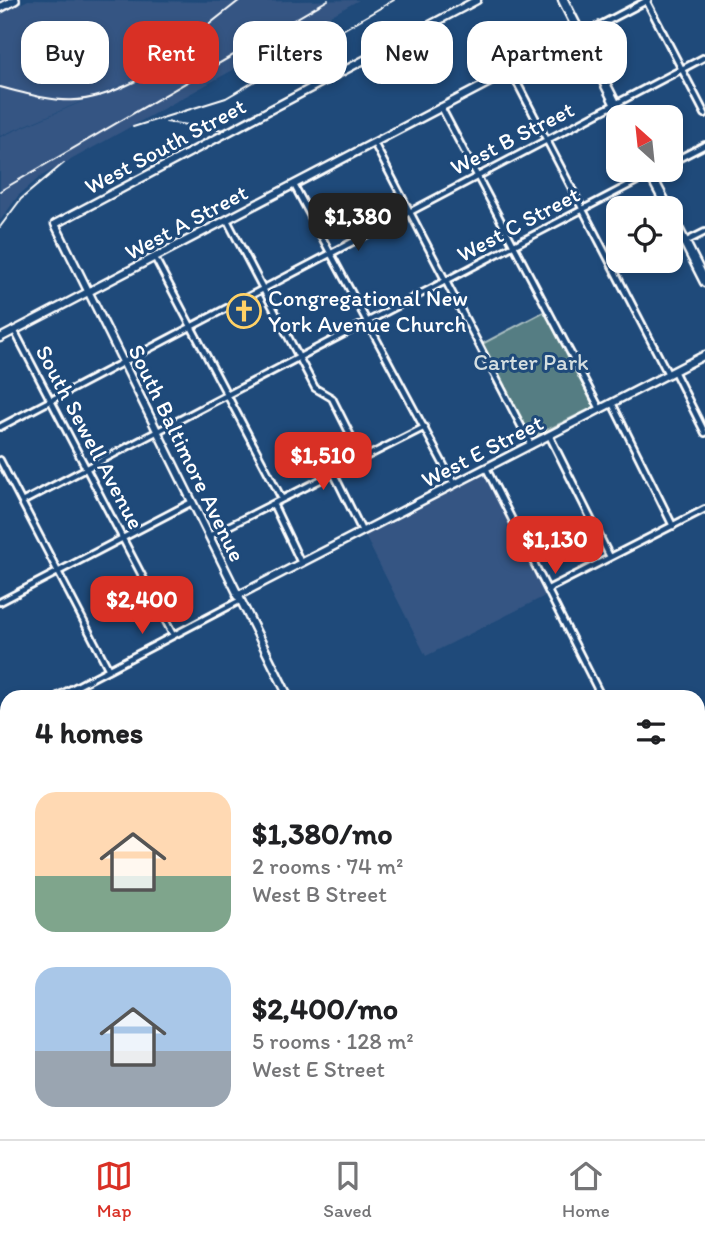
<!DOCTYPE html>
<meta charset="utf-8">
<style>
:root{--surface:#fff;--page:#f2f2f2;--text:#202124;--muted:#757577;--line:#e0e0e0;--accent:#d93025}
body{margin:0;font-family:Itim,sans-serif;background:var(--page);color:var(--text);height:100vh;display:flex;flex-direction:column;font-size:26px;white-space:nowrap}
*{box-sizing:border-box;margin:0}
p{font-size:23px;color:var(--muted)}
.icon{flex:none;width:38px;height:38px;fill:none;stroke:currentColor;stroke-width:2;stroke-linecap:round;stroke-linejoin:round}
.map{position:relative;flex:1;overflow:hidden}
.panel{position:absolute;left:0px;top:690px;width:705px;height:450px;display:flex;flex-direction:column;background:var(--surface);border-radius:21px 21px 0 0;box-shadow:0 4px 10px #0003}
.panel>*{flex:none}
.banner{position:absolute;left:21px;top:21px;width:663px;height:63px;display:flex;gap:14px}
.needle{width:46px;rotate:333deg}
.tools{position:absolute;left:606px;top:105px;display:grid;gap:14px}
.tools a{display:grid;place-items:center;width:77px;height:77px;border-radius:14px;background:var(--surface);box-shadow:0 4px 10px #0003;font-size:35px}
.price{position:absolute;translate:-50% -60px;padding:0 16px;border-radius:14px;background:var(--accent);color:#fff;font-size:23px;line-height:46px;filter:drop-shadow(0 2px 4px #0008)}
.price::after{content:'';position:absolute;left:50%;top:42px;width:21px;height:16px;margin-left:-10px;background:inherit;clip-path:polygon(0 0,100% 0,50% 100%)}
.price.active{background:#222;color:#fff}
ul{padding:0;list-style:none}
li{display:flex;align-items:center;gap:21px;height:175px;padding:0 35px}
li span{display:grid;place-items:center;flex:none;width:196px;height:140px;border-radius:21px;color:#555}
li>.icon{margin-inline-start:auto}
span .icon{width:84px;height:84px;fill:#fffc;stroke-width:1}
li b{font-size:30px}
h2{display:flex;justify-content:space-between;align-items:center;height:84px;padding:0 35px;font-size:30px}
.pill{padding:0 24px;border-radius:21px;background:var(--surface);box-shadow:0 4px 10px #0003;font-size:24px;line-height:63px}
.pill.active{background:var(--accent);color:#fff}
.tab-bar{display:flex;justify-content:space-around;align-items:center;height:98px;border-top:2px solid var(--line);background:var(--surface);font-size:19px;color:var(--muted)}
.tab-bar a{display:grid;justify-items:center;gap:4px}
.tab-bar .active{color:var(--accent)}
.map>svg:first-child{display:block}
.built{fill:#345583}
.green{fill:#547d83;stroke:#aabec1;stroke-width:2}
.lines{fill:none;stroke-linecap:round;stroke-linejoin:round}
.minor-casing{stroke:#fff;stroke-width:10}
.tertiary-casing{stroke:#fff;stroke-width:11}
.secondary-casing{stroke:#fff;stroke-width:12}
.trunk-casing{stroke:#fff;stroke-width:13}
.minor{stroke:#1f4a7a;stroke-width:4.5}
.tertiary{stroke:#1f4a7a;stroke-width:6}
.secondary{stroke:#1f4a7a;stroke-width:7}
.trunk{stroke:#1f4a7a;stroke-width:8}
.rail{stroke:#fff;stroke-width:2}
.labels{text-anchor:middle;stroke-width:6;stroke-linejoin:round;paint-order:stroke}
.street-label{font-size:23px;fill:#fff;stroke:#1f4a7a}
.poi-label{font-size:23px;fill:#fff;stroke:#1f4a7a;text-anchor:start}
.park-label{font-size:23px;fill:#d4dee0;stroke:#1f4a7a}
</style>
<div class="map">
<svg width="705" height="1139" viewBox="0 0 705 1139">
<rect width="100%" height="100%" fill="#1f4a7a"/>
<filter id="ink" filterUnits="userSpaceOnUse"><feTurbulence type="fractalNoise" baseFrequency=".0143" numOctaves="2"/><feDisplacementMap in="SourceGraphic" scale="14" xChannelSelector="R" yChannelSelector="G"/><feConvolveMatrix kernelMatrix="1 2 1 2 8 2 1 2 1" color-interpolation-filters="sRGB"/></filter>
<g filter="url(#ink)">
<!-- built -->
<path class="built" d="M 28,0 L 231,2 L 359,0 L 40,177 L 18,196 L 0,221 L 0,137 L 140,77 L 0,136 L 0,15 Z
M 483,473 L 545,596 L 426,656 L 364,534 Z
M 7,915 L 7,1011 L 1,940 Z
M 45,1132 L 178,1132 L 181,1139 L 40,1139 Z"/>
<!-- green -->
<path class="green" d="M 545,311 L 594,407 L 531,438 L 482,344 Z"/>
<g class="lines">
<!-- minor casing -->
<g class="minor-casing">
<path id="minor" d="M 646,0 L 705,114
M 581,35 L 648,0
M 511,71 L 668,374
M 441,107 L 600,409
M 374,143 L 531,445
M 670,163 L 705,145
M 294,185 L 454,484
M 227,220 L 315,388 L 332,398 L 362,458
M 685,242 L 705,232
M 155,258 L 282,499
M 14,330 L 173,635
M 674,371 L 705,433
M 612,403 L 673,526
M 0,427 L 705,57
M 549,435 L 610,557
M 0,460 L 108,668
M 486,468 L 601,696
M 333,472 L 362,531
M 22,502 L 658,170
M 273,504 L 301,563
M 209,536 L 425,427
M 548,589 L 705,509
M 0,602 L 192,502
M 58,696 L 239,601
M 0,726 L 7,722
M 698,763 L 705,759
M 698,827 L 705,824
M 698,892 L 705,905
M 698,1055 L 705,1058
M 234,1132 L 239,1139
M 290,1139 L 304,1132"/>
</g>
<!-- tertiary casing -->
<g class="tertiary-casing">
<path id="tertiary" d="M 0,338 L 580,35
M 237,596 L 705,355
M 288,696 L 55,224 L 477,0
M 507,1132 L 510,1139"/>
</g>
<!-- secondary casing -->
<g class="secondary-casing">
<path id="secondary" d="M 0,8 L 15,0"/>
</g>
<!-- trunk casing -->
<g class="trunk-casing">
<path id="trunk" d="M 563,0 L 622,117
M 648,170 L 668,208
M 670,213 L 705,282"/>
</g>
<!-- minor -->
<use href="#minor" class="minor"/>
<!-- tertiary -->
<use href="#tertiary" class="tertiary"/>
<!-- secondary -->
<use href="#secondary" class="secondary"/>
<!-- trunk -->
<use href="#trunk" class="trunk"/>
<!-- rail -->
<path class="rail" d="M 141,78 L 240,0
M 0,87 C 61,103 79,109 138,80
M 166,122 L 225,130
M 133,127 L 226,98 L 394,0
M 0,191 L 328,0
M 0,227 L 21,199 L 64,163
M 7,923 L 4,952 L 7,983
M 0,1014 L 7,1083
M 12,1132 L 13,1139
M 31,1139 L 31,1132"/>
</g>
</g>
<!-- icons -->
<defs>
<g id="church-ring" transform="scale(1.75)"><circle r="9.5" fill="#1f4a7a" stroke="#ffd166" stroke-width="1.5"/><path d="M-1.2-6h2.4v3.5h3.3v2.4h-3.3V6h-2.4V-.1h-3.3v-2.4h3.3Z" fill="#ffd166"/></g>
</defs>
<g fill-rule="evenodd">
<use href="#church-ring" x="244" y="311"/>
</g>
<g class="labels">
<!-- street labels -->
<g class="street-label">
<text transform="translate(512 138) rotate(-27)" y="8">West B Street</text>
<text transform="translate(165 146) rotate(-28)" y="8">West South Street</text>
<text transform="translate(186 222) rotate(-28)" y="8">West A Street</text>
<text transform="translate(518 224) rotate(-28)" y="8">West C Street</text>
<text transform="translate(90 437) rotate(62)" y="8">South Sewell Avenue</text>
<text transform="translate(482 451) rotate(-27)" y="8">West E Street</text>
<text transform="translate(187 453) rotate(64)" y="8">South Baltimore Avenue</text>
</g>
<!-- poi labels -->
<g class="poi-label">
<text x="268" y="306">Congregational New<tspan x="268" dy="26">York Avenue Church</tspan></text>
</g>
<!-- park labels -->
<g class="park-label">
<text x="531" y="370">Carter Park</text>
</g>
</g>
</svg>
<div class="tools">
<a><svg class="needle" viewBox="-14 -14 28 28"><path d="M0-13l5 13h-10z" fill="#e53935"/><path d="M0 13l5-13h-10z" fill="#757577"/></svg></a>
<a><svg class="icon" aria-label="locate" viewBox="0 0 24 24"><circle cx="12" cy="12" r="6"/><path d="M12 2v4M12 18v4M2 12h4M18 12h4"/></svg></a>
</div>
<b class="price active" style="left:358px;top:253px">$1,380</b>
<b class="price" style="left:323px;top:492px">$1,510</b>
<b class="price" style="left:555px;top:576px">$1,130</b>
<b class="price" style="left:142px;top:636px">$2,400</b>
<div class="banner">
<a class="pill">Buy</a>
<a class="pill active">Rent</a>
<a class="pill">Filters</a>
<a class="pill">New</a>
<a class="pill">Apartment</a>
</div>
<section class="panel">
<h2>4 homes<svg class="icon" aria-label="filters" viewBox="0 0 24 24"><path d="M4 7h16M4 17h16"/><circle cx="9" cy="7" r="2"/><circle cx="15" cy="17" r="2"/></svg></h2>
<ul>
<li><span style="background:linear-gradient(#ffd9b3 60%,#7fa58c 0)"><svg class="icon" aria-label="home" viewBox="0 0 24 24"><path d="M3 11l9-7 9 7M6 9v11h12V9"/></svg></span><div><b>$1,380/mo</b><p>2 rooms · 74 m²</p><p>West B Street</p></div></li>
<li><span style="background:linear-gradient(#a9c7e8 60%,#9aa5b1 0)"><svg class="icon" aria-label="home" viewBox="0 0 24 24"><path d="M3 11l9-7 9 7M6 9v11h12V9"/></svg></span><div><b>$2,400/mo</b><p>5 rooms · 128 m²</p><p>West E Street</p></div></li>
</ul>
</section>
</div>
<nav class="tab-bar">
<a class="active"><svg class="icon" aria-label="map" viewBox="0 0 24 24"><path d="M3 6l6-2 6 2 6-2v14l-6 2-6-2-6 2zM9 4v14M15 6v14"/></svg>Map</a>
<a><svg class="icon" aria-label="saved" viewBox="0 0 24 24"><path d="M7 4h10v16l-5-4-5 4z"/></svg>Saved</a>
<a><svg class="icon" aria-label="home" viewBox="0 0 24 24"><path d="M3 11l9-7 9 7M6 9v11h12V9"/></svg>Home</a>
</nav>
